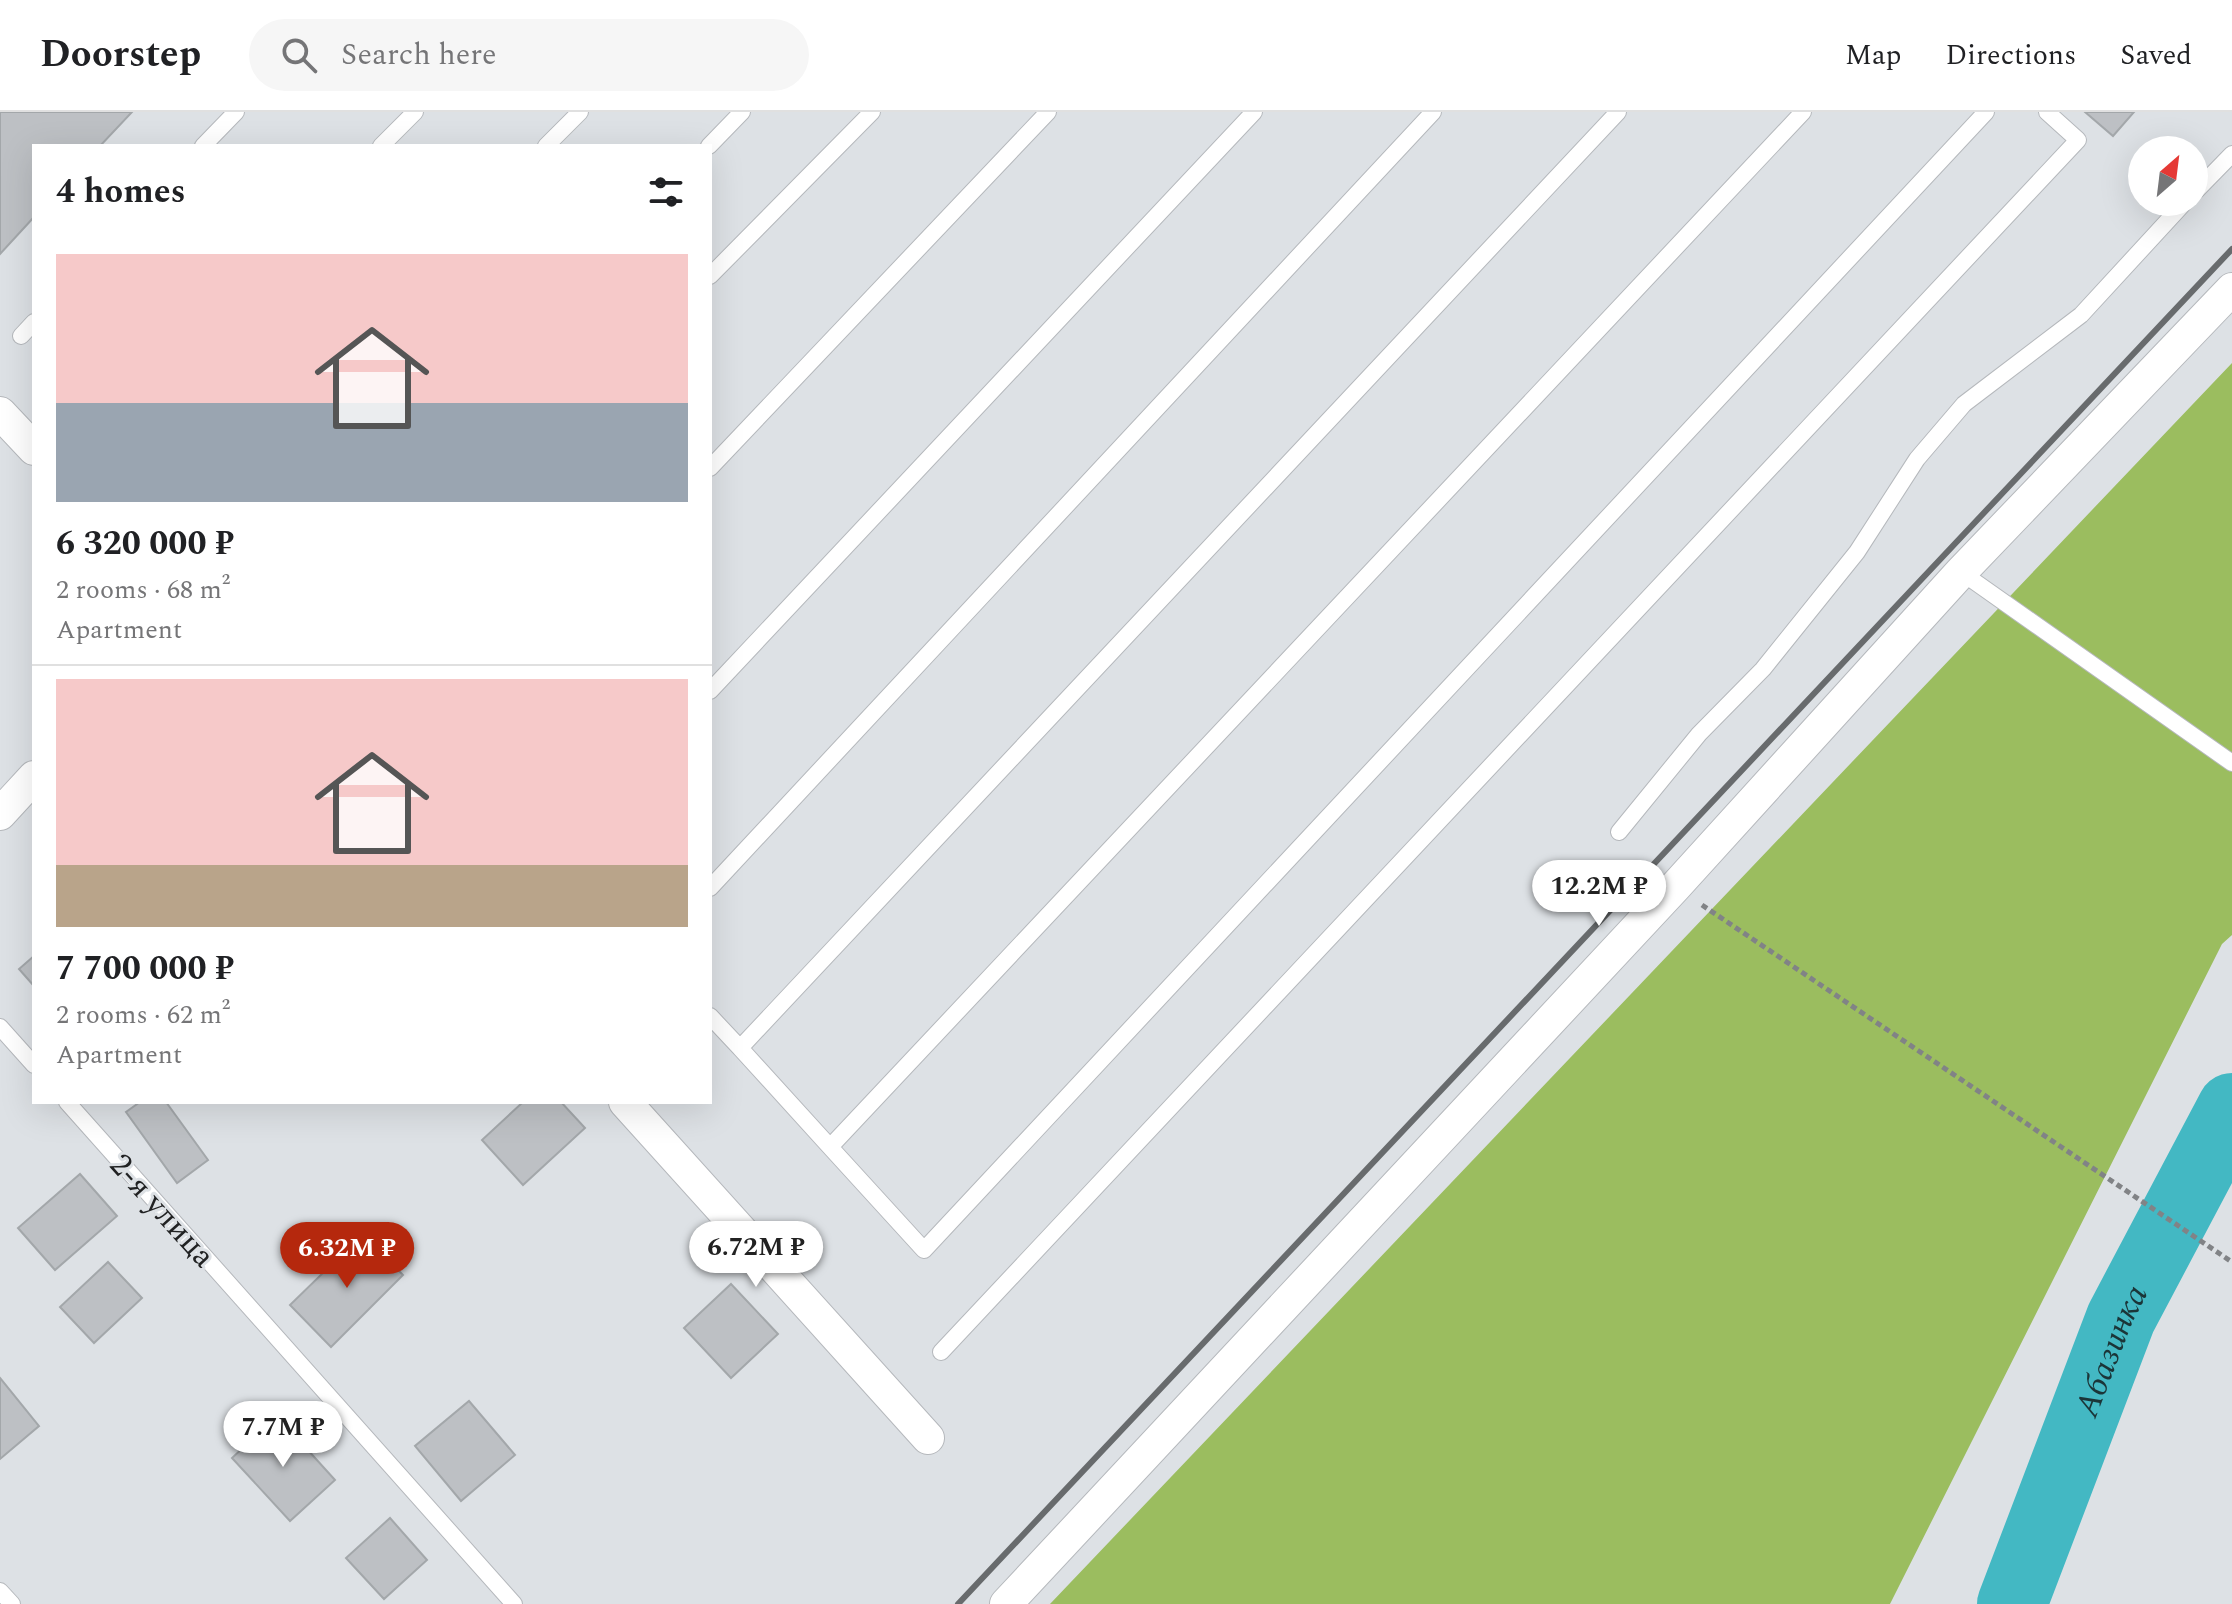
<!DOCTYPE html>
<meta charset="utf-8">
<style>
:root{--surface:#fff;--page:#f6f6f6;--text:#202124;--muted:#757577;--line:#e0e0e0;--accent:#b5280d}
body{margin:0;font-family:Spectral,serif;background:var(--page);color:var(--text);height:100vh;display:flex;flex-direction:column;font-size:30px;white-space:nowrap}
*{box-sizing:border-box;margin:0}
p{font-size:26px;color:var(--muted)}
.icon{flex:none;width:44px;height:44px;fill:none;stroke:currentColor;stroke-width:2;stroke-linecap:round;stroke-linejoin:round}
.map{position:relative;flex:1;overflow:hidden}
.panel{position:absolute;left:32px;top:32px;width:680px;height:960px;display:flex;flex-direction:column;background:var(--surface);border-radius:0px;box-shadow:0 8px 32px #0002}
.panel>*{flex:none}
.needle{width:52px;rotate:28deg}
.tools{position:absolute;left:2128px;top:24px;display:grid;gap:16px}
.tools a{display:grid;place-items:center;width:80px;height:80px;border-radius:50%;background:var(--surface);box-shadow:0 8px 32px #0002;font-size:40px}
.price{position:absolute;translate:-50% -68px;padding:0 18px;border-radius:28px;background:#fff;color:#222;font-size:26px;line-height:52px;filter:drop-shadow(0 2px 4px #0008)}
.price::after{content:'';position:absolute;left:50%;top:48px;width:24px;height:18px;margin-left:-12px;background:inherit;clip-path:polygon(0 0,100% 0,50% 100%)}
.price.current{background:var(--accent);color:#fff}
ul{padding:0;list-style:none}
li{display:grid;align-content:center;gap:16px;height:424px;padding:0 24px}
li+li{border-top:2px solid var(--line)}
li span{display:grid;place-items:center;height:248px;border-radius:0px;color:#555}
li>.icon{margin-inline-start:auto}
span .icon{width:144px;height:144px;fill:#fffc;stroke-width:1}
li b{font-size:34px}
h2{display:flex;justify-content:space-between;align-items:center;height:96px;padding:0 24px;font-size:34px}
header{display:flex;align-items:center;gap:48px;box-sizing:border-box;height:112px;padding:0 40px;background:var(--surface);border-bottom:2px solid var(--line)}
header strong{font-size:38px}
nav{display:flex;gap:44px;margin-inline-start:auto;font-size:28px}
.search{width:560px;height:72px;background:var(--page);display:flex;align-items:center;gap:20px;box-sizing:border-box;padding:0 28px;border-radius:44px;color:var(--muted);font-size:30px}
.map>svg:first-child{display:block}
.green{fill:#9bbd5f}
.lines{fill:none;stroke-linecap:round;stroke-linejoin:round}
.river{stroke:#43b8c3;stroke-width:70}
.building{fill:#bdc0c4;stroke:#a3a7aa;stroke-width:2}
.lane-casing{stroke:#b5b8bc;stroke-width:18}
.street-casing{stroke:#b5b8bc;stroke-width:34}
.path{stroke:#818386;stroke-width:5;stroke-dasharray:6 4;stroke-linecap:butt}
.lane{stroke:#fff;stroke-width:16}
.street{stroke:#fff;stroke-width:32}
.rail{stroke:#686b6d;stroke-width:6}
.labels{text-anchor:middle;stroke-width:6;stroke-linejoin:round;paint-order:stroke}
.street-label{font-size:32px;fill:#212223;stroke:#dde1e5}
.water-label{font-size:34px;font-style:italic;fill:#1b3538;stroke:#dde1e5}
</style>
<header>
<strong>Doorstep</strong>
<div class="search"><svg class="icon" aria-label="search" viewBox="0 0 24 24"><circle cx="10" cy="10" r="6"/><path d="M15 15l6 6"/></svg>Search here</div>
<nav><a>Map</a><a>Directions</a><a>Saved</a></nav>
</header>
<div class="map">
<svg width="2232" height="1492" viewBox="0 0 2232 1492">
<rect width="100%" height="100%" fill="#dde1e5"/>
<!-- green -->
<path class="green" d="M 2232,251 L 2232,823 L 2222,832 L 1890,1492 L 1050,1492 Z"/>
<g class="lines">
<!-- river -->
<path class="river" id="s1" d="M 2012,1492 L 2121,1206 L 2232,996"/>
</g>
<!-- building -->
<path class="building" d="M 0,0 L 132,0 L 100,34 L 34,34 L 34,105 L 0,142 Z
M 2085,0 L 2134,0 L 2113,24 Z
M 34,844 L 34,874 L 19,857 Z
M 140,990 L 166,990 L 208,1048 L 177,1071 L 126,1000 Z
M 523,990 L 561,990 L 585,1016 L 523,1073 L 482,1028 Z
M 80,1062 L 117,1104 L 55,1158 L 18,1116 Z
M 363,1122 L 403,1163 L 331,1235 L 290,1193 Z
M 108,1150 L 142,1186 L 94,1231 L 60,1195 Z
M 731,1172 L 778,1222 L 731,1266 L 684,1216 Z
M 0,1266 L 39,1314 L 0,1347 Z
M 469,1289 L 515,1343 L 461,1389 L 415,1334 Z
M 277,1304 L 335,1368 L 290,1409 L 232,1346 Z
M 390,1406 L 427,1448 L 384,1487 L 346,1446 Z"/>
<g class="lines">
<!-- lane casing -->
<g class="lane-casing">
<path id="lane" d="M 1803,0 L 830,1035 L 924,1138 L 1986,0
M 203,34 L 236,0
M 381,34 L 415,0
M 546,34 L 580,0
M 709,34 L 742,0
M 2194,81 L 2232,42
M 710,164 L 872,0
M 21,224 L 34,210
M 710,356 L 1048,0
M 1961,460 L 2232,651
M 710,579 L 1254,0
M 1619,720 L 1699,622 L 1763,557 L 1857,440 L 1917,347 L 1964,292 L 2081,203 L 2185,90
M 710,776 L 1433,0
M 710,904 L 740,936
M 0,915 L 34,953
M 67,990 L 514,1492
M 830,1035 L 740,936 L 1618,0
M 941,1240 L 2078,28 L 2047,0
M 0,1479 L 12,1492"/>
</g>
<!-- street casing -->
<g class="street-casing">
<path id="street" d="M 0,301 L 34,337
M 0,702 L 34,665
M 625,990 L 928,1326
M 1006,1492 L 1675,775 L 1961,460 L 2232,177"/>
</g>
<!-- path -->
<path class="path" d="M 1702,793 L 2232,1150"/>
<!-- lane -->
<use href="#lane" class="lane"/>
<!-- street -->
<use href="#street" class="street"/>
<!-- rail -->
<path class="rail" d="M 958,1492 L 2232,137"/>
</g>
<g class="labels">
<!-- street labels -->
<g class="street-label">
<text transform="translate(163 1098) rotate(48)" y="11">2-я улица</text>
</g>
<!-- water labels -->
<g class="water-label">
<text dy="12" stroke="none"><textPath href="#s1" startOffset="272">Абазинка</textPath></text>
</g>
</g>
</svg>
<div class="tools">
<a><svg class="needle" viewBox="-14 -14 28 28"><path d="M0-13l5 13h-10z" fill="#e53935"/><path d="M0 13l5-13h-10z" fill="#757577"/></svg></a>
</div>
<b class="price" style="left:1599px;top:816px">12.2M ₽</b>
<b class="price" style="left:756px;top:1177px">6.72M ₽</b>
<b class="price current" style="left:347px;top:1178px">6.32M ₽</b>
<b class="price" style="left:283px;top:1357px">7.7M ₽</b>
<section class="panel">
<h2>4 homes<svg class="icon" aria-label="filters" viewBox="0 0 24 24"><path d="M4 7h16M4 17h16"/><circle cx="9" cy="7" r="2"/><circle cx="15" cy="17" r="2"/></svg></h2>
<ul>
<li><span style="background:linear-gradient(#f6c9c9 60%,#9aa5b1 0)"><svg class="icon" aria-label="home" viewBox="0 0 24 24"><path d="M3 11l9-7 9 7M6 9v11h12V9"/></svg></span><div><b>6 320 000 ₽</b><p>2 rooms · 68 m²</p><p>Apartment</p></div></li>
<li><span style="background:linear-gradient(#f6c9c9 75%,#b9a48a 0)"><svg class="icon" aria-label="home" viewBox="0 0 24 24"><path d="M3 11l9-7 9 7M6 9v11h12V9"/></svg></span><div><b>7 700 000 ₽</b><p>2 rooms · 62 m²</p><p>Apartment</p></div></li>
</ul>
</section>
</div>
